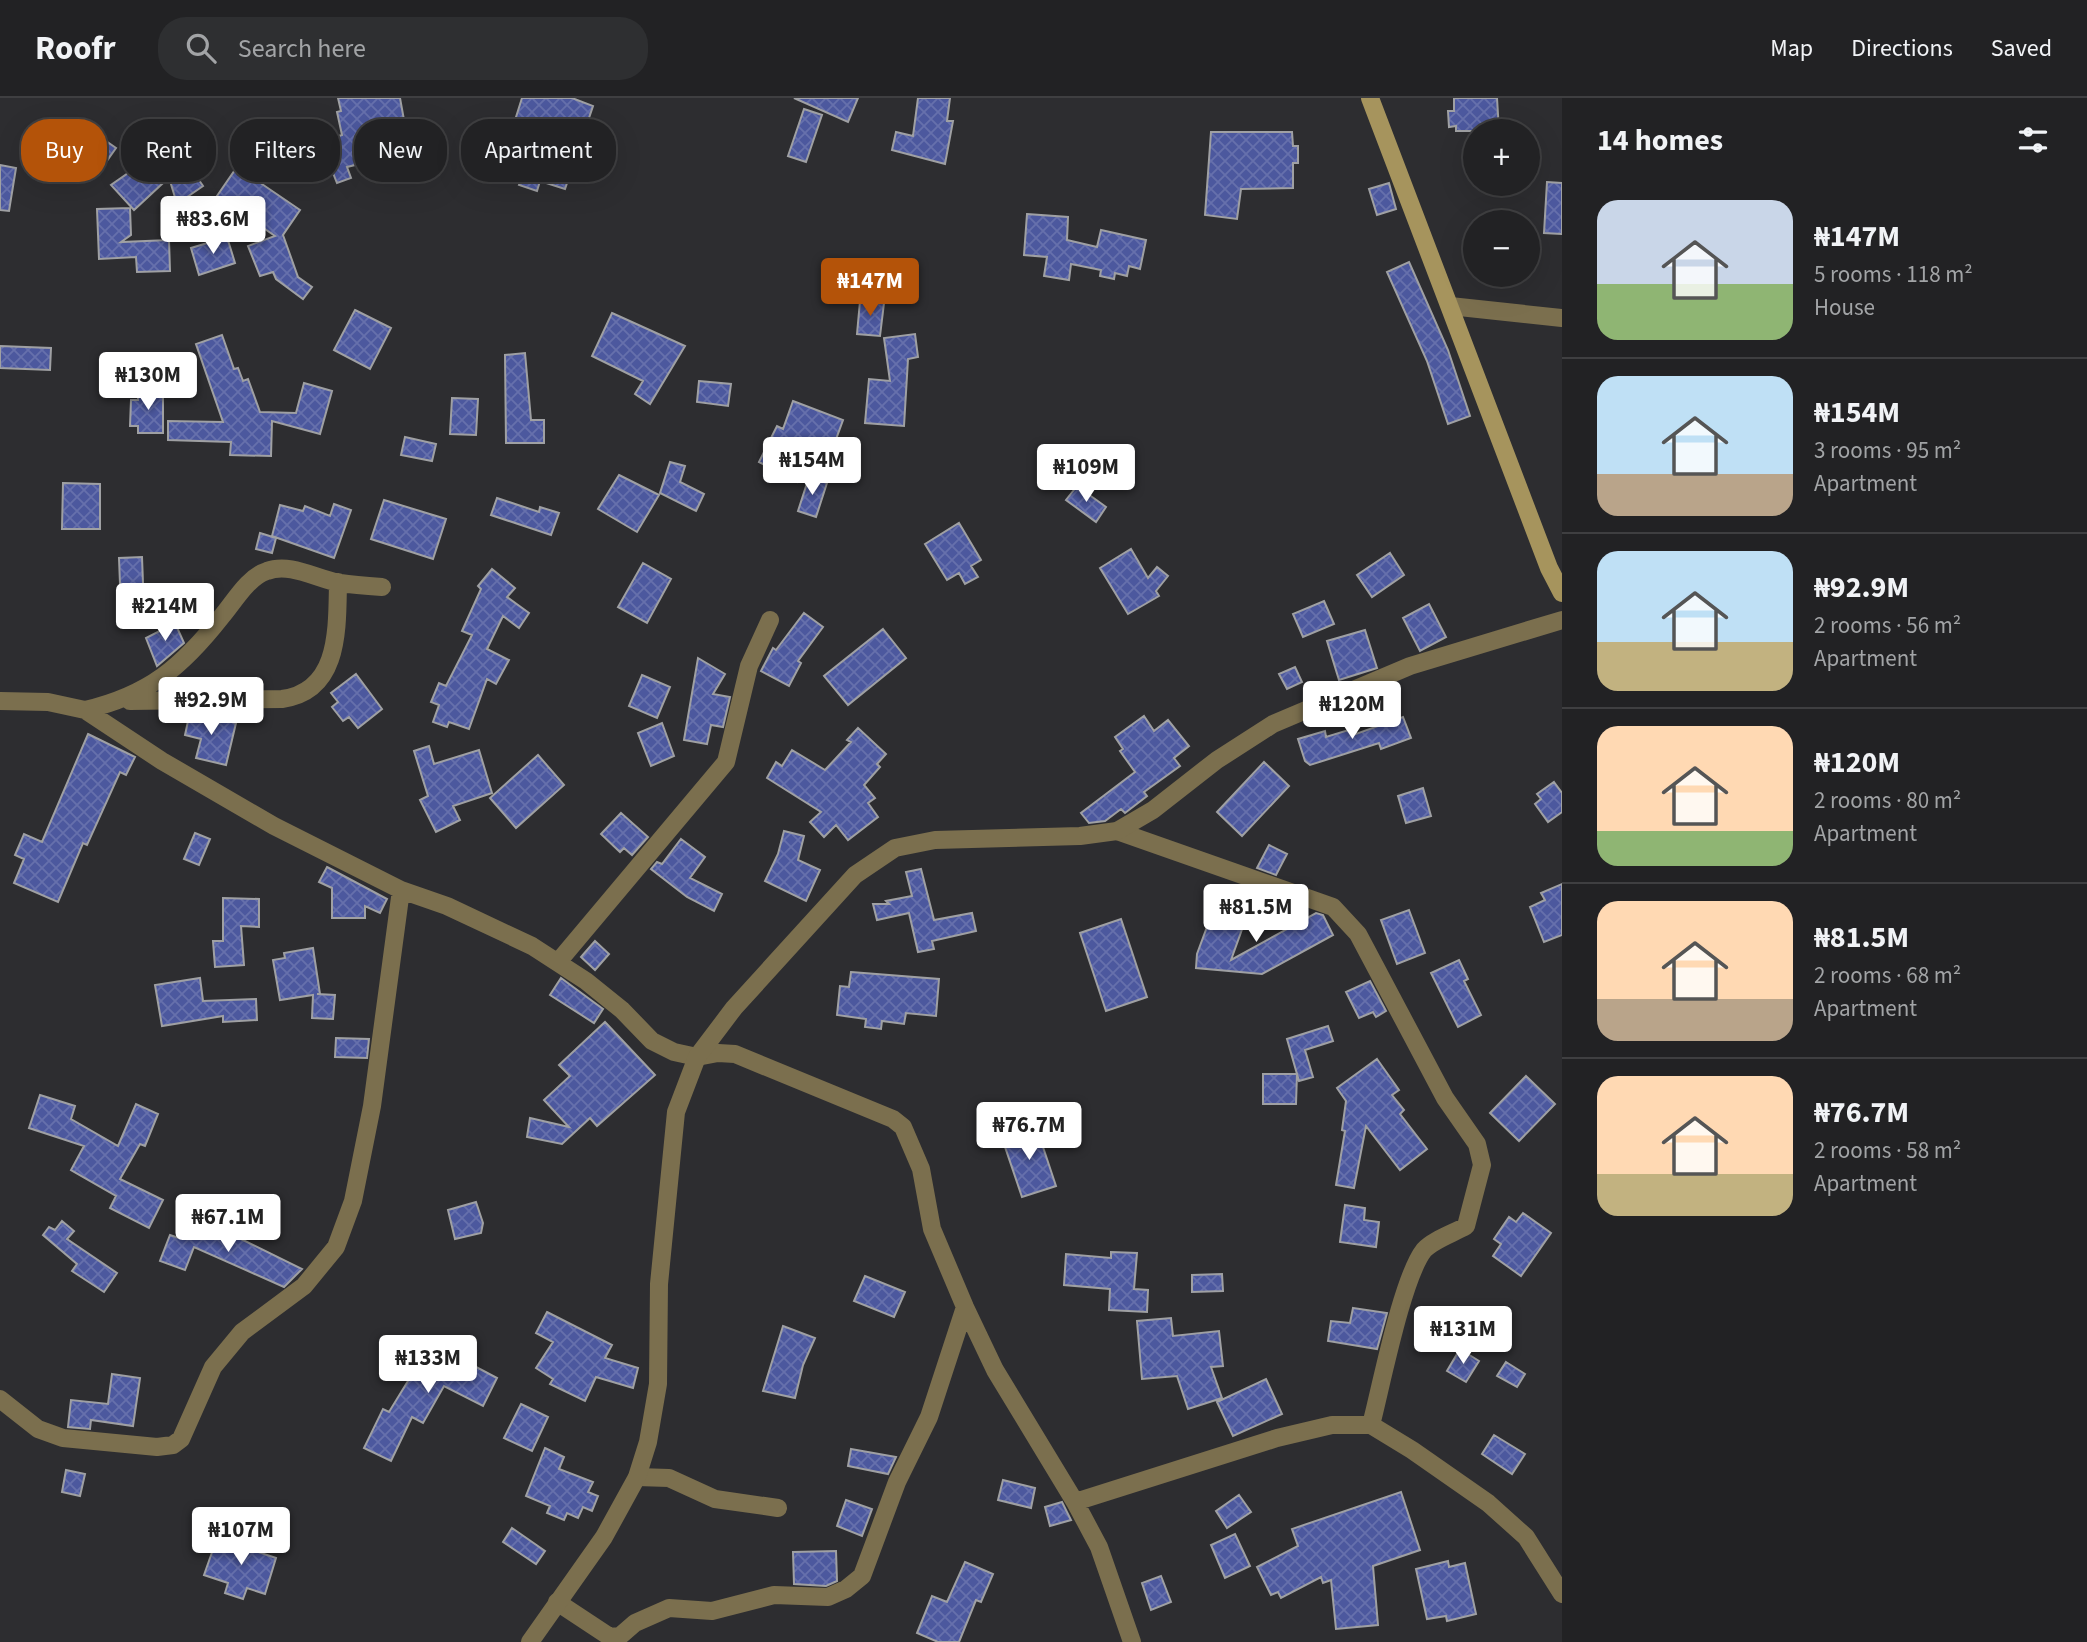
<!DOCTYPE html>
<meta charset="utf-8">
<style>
:root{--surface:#222224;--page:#2e2f31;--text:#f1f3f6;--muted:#a2a4a6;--line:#3f3f41;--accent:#b45309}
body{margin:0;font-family:"Source Sans 3",sans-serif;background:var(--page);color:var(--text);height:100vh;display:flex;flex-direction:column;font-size:26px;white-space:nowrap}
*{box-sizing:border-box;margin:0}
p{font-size:23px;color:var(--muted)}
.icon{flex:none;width:38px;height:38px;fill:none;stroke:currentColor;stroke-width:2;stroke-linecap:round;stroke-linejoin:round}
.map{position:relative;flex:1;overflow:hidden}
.side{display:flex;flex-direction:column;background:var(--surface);width:525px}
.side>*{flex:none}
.banner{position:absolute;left:21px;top:21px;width:665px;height:63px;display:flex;gap:14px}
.tools{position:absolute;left:1463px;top:21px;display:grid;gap:14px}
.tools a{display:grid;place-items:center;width:77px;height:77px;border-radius:50%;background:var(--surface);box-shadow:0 7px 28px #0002,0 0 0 2px var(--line);font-size:35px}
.price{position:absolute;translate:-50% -60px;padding:0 16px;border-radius:7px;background:#fff;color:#222;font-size:23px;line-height:46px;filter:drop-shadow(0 2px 4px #0008)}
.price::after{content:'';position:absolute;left:50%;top:42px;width:21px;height:16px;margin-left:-10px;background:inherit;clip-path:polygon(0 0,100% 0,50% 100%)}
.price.current{background:var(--accent);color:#fff}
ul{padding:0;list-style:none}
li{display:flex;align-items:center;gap:21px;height:175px;padding:0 35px}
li+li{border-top:2px solid var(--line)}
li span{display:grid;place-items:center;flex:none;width:196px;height:140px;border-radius:21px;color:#555}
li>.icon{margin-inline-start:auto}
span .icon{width:84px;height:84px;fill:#fffc;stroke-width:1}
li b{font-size:30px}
h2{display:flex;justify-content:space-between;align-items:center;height:84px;padding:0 35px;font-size:30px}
.tag{padding:0 24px;border-radius:28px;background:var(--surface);box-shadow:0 7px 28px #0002,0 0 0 2px var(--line);font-size:24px;line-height:63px}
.tag.current{background:var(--accent);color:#fff}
header{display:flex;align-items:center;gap:42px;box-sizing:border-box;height:98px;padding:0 35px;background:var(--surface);border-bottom:2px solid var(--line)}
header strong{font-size:33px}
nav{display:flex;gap:38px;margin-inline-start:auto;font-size:24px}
.search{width:490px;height:63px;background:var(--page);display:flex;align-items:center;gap:18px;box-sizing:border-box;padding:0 24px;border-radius:28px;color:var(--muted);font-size:26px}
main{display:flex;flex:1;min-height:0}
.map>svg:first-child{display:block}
.building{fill:url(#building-cross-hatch);stroke:#9fa0a3;stroke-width:2}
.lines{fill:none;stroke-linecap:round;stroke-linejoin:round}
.minor{stroke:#7b6f4e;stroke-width:18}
.tertiary{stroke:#7b6f4e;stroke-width:18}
.secondary{stroke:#a6945d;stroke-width:18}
</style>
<header>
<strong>Roofr</strong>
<div class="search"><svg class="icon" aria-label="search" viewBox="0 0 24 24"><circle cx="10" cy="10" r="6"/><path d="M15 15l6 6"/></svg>Search here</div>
<nav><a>Map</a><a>Directions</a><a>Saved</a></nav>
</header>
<main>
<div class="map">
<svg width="1562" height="1544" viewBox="0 0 1562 1544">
<defs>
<pattern id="building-cross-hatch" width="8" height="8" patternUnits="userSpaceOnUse" patternTransform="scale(1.75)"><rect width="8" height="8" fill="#4c589e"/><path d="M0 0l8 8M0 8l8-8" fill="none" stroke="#6670ac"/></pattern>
</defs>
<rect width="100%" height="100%" fill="#2d2d30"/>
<!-- building -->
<path class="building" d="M 338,0 L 400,0 L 408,44 L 386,48 L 388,59 L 347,69 L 351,80 L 337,85 L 327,60 L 317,63 L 312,46 L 342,37 L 337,14 L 341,13 Z
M 522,0 L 572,0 L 593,8 L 565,91 L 540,83 L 537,93 L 519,87 L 523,77 L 500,70 Z
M 794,0 L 858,0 L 848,24 Z
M 918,0 L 950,0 L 947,23 L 953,23 L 945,66 L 892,52 L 896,34 L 913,38 Z
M 1454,0 L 1497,0 L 1499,33 L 1456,33 L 1456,28 L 1449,29 L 1448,13 L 1454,13 Z
M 804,11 L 822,17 L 806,64 L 788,58 Z
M 80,25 L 116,50 L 99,74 L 63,49 Z
M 1211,34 L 1292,34 L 1293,48 L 1298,48 L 1298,65 L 1293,65 L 1293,90 L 1241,91 L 1237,121 L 1205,117 Z
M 147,62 L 163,85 L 134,112 L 111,87 Z
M 0,67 L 16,70 L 9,113 L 0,112 Z
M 190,69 L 203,88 L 177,106 L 170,83 Z
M 237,69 L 300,112 L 283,137 L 298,179 L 312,189 L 303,201 L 276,181 L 273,174 L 260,178 L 248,148 L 275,138 L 217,98 Z
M 1547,84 L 1562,85 L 1562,136 L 1544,135 Z
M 1389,85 L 1396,111 L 1377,117 L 1369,91 Z
M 130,110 L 131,137 L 121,144 L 169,142 L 170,173 L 137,174 L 136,159 L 99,161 L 97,111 Z
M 1027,116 L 1068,119 L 1067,142 L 1097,149 L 1101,132 L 1146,142 L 1140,171 L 1129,168 L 1127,178 L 1115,175 L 1114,181 L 1100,178 L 1101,172 L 1071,166 L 1069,182 L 1044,178 L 1047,159 L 1024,157 Z
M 227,139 L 235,165 L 199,177 L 191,150 Z
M 1409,164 L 1448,252 L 1470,318 L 1448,326 L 1427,263 L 1387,174 Z
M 860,203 L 884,205 L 880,238 L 857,236 Z
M 355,212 L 391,230 L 370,271 L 334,252 Z
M 612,215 L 685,248 L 650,306 L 635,296 L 643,283 L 592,258 Z
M 915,236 L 918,259 L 908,261 L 904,328 L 865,325 L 869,281 L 890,283 L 884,240 Z
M 222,237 L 234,271 L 238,270 L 243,283 L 248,281 L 260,314 L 296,315 L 304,285 L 332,293 L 320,336 L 272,323 L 271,358 L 230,357 L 231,344 L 168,342 L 168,323 L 223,324 L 196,246 Z
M 0,248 L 51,250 L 50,272 L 0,270 Z
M 525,255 L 531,322 L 544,322 L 544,345 L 506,345 L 505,257 Z
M 699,283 L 731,286 L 728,308 L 697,304 Z
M 138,292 L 163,292 L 163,335 L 138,335 L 138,328 L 130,328 L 131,302 L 138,302 Z
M 452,300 L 478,301 L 476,337 L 450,336 Z
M 793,303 L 843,322 L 831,355 L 815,350 L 797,384 L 759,364 L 777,328 L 783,331 Z
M 405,339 L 436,346 L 432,363 L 401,357 Z
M 670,364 L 685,368 L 680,384 L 704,396 L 696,413 L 660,395 Z
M 619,377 L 659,397 L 637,434 L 598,411 Z
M 809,379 L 827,385 L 816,419 L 798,413 Z
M 63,385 L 100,386 L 100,431 L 62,431 Z
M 1077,388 L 1106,409 L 1096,424 L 1066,402 Z
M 497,400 L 539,414 L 540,409 L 559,415 L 551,437 L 491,417 Z
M 384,402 L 446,421 L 433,461 L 371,441 Z
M 334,406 L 351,412 L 334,460 L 272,438 L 280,407 L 303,413 L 305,408 L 330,418 Z
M 959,425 L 981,462 L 971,468 L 978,479 L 965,486 L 959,475 L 947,482 L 925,446 Z
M 260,435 L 276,440 L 272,455 L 256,451 Z
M 1131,451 L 1148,480 L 1157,469 L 1168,478 L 1156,493 L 1159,498 L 1128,516 L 1100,470 Z
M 1390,455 L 1404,477 L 1372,499 L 1357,477 Z
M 142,459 L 144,511 L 121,512 L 119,460 Z
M 643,465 L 671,481 L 647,525 L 618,509 Z
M 492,471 L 515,490 L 507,499 L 529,515 L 519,530 L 503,518 L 487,551 L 509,562 L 496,586 L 487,581 L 469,631 L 449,624 L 447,629 L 433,624 L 439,607 L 431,604 L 439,585 L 446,588 L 472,537 L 462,533 L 481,491 L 478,488 Z
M 1324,503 L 1334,526 L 1303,539 L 1293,516 Z
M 1429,506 L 1446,539 L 1420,553 L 1403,520 Z
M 804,515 L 823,529 L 798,563 L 801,565 L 789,588 L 761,573 L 773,550 L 776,552 Z
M 175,525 L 184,545 L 157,568 L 146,540 Z
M 883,531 L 906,560 L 848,607 L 824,578 Z
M 1365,532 L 1377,570 L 1339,582 L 1327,543 Z
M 698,560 L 725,576 L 713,596 L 730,599 L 723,629 L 711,627 L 707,646 L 684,642 Z
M 1295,569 L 1302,584 L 1287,591 L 1279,576 Z
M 356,576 L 382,611 L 358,630 L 349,619 L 343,623 L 332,609 L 338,604 L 331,595 Z
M 642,577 L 670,589 L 657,620 L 629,608 Z
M 190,614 L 236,625 L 226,667 L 196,660 L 201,641 L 185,637 Z
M 1144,618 L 1154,633 L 1168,622 L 1189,648 L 1174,660 L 1180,668 L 1144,694 L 1147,698 L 1125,715 L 1121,711 L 1105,723 L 1089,725 L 1081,715 L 1135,674 L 1120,653 L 1123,651 L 1115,639 Z
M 1403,619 L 1411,640 L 1381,651 L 1379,645 L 1310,667 L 1305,663 L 1298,641 L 1325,633 L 1326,639 L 1355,630 L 1356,636 Z
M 662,625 L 674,658 L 651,668 L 638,635 Z
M 858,630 L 886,656 L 877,666 L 880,669 L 864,687 L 875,700 L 868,705 L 878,719 L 848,742 L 836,727 L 824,739 L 810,724 L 821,714 L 767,680 L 776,664 L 782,668 L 792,652 L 825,672 L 851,644 L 847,642 Z
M 88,636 L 135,659 L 126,677 L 120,674 L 87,747 L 83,745 L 58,804 L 14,785 L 24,761 L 15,757 L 24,736 L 42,744 Z
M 429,648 L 434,666 L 479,652 L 492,695 L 453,708 L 460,722 L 436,734 L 420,702 L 428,698 L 414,653 Z
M 538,657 L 564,687 L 516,730 L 490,700 Z
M 1264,664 L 1289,688 L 1242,738 L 1217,714 Z
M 1554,684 L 1562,695 L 1562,714 L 1548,724 L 1535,706 L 1541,701 L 1537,696 Z
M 1423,690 L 1431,718 L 1406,725 L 1398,698 Z
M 621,715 L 648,739 L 632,757 L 624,750 L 620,754 L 601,736 Z
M 784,733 L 804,738 L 798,762 L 820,772 L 806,803 L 765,783 L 778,756 Z
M 195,735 L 210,741 L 199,767 L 184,761 Z
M 681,741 L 705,759 L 690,780 L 722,796 L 714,813 L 687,799 L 651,771 L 657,764 L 662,766 Z
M 1269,747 L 1287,756 L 1276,777 L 1257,770 Z
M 327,769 L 387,801 L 380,815 L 365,808 L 365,820 L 332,820 L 332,790 L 319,784 Z
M 921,771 L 934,822 L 972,815 L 976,833 L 932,843 L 934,851 L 918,854 L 909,815 L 877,822 L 873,806 L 889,806 L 886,803 L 912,798 L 906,774 Z
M 1562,786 L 1562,837 L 1544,844 L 1530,809 L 1545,802 L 1541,795 Z
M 223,800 L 259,801 L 259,829 L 241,828 L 244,867 L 215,869 L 213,843 L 223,843 Z
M 1214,810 L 1245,823 L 1231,862 L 1316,815 L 1323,817 L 1333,837 L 1262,876 L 1196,870 L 1197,856 Z
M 1409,812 L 1425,855 L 1397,866 L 1381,822 Z
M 1121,821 L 1147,899 L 1106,913 L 1080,835 Z
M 595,843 L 609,856 L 595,872 L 581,859 Z
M 313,850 L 320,896 L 317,896 L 335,897 L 333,921 L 312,920 L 313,897 L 280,902 L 273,862 L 285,860 L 284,855 Z
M 1459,862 L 1468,881 L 1464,883 L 1481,917 L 1458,929 L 1431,875 Z
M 851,874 L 939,881 L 936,918 L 906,915 L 904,926 L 882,923 L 881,931 L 865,929 L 866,921 L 837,917 L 840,888 L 849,889 Z
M 200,880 L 203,903 L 256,901 L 257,922 L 223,924 L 223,918 L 162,928 L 155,887 Z
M 561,880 L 603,911 L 594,925 L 550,897 Z
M 1370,883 L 1386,913 L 1376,919 L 1373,914 L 1359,920 L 1346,894 Z
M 605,924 L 655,977 L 597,1028 L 590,1020 L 562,1046 L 527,1039 L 530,1020 L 569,1029 L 544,1002 L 570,978 L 559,967 Z
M 1328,928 L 1333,943 L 1305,952 L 1313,979 L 1299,983 L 1287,941 Z
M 336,940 L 369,941 L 367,960 L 335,959 Z
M 1377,961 L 1399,992 L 1392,997 L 1404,1012 L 1400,1016 L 1427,1051 L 1400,1072 L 1366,1028 L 1354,1090 L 1336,1087 L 1345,1033 L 1342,1032 L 1346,1003 L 1337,990 Z
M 1263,976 L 1297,976 L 1296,1006 L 1263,1006 Z
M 1526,978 L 1555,1006 L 1519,1043 L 1490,1015 Z
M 40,997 L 75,1008 L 71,1021 L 118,1048 L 136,1006 L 158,1016 L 145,1048 L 140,1046 L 120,1081 L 163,1102 L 149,1130 L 110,1110 L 116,1098 L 71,1072 L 84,1048 L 29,1030 Z
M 1036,1028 L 1056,1088 L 1022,1099 L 1002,1040 Z
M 476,1104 L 483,1125 L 481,1135 L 455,1141 L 448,1112 Z
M 1345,1107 L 1365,1110 L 1364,1122 L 1379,1124 L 1376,1149 L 1340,1144 Z
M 1523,1115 L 1551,1135 L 1521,1178 L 1493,1158 L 1501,1146 L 1494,1141 L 1509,1119 L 1516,1124 Z
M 62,1123 L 74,1133 L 67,1141 L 117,1175 L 104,1194 L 72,1173 L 77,1166 L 43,1137 L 49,1129 L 55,1132 Z
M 185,1125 L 214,1136 L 215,1133 L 241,1141 L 302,1171 L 284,1189 L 194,1149 L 185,1172 L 160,1163 L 170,1137 L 179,1140 Z
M 1111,1154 L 1137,1155 L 1134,1191 L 1148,1192 L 1147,1214 L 1109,1212 L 1110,1191 L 1064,1187 L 1066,1156 L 1111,1160 Z
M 1222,1176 L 1223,1193 L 1192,1194 L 1192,1177 Z
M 865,1178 L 905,1194 L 894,1219 L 854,1203 Z
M 1353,1210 L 1387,1215 L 1377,1251 L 1328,1243 L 1331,1223 L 1350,1225 Z
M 547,1214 L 612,1247 L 605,1260 L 638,1270 L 633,1290 L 596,1279 L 585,1303 L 550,1286 L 553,1281 L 536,1270 L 553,1244 L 536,1235 Z
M 1171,1220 L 1173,1238 L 1219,1233 L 1223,1268 L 1211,1269 L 1222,1300 L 1188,1311 L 1177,1278 L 1142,1281 L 1137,1223 Z
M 783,1228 L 815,1240 L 803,1267 L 795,1300 L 763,1293 Z
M 435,1239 L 455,1252 L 453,1254 L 459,1260 L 497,1280 L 483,1308 L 444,1288 L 423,1325 L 412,1319 L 391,1363 L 364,1350 L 383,1311 L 389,1314 Z
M 1460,1251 L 1479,1263 L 1466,1284 L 1447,1273 Z
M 1506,1264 L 1525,1276 L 1517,1289 L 1497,1278 Z
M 112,1276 L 140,1280 L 133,1328 L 91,1322 L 90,1331 L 68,1329 L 71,1302 L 108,1306 Z
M 1266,1281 L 1282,1316 L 1233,1338 L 1217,1304 Z
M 521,1306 L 548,1319 L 532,1353 L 504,1340 Z
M 1494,1337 L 1525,1356 L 1512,1376 L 1482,1356 Z
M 545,1350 L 564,1359 L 559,1371 L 593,1384 L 588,1394 L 598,1398 L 592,1413 L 583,1409 L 578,1420 L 567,1415 L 564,1422 L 547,1415 L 550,1408 L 526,1398 Z
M 851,1351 L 896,1359 L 888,1376 L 848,1368 Z
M 66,1372 L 85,1376 L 80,1398 L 62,1394 Z
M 1003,1382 L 1035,1390 L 1031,1410 L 998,1402 Z
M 1401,1394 L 1420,1452 L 1373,1468 L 1378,1527 L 1336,1531 L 1331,1482 L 1323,1485 L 1321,1479 L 1281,1500 L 1278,1494 L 1271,1497 L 1257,1469 L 1298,1448 L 1292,1431 Z
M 1239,1397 L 1251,1414 L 1227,1430 L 1216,1413 Z
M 846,1402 L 872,1411 L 862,1438 L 837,1428 Z
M 1062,1404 L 1071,1422 L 1050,1428 L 1045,1409 Z
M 512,1430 L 545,1453 L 536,1466 L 503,1444 Z
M 1235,1436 L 1250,1468 L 1225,1480 L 1211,1447 Z
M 244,1437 L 262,1444 L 258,1454 L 276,1460 L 265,1496 L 247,1490 L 243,1501 L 225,1495 L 228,1485 L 204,1477 L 216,1443 L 239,1451 Z
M 836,1453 L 837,1483 L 826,1488 L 794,1486 L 793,1454 Z
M 1448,1463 L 1449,1469 L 1465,1465 L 1476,1516 L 1447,1523 L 1446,1518 L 1427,1521 L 1416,1471 Z
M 965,1464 L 993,1476 L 981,1504 L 976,1502 L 959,1544 L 938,1544 L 917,1535 L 932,1498 L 947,1504 Z
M 1161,1478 L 1171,1504 L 1151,1512 L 1142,1485 Z"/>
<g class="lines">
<!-- minor -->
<path class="minor" d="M 1450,208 L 1562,220
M 0,603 L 48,604 L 85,612 L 162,663 L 274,728 L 401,792 L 447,808 L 532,848 L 586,883 L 622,912 L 652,943 L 674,954 L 697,959 L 718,955 L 735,956 L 893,1021 L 903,1029 L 921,1071 L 932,1131 L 965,1209 L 995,1272 L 1075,1404 L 1099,1449 L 1132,1544
M 130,603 L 282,601 C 340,593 337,531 338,484
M 85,612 C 149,597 182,569 222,518 C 234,504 248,479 267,473 C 290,464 317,481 340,485 C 354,487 368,488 382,489
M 1117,733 L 1333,809 L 1358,836 L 1445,1000 L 1477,1046 L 1482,1067 L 1466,1128 C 1454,1135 1433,1142 1424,1152 C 1402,1180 1381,1289 1371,1327
M 558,864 L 726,664 L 749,568 L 770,522
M 0,1301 L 38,1331 L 63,1340 L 157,1349 L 173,1347 L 181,1341 L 213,1269 L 242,1234 L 304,1188 L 336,1149 L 353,1103 L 372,1008 L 401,792
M 637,1379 L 669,1380 L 715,1401 L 778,1410
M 1075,1404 L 1277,1340 L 1332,1327 L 1371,1327 L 1412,1352 L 1488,1405 L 1526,1439 L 1562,1496
M 557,1504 L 610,1539 L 620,1538 L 635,1525 L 669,1510 L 712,1513 L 774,1497 L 828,1499 L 846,1491 L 862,1478 L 897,1384 L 929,1319 L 965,1209"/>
<!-- tertiary -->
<path class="tertiary" d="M 530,1544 L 604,1439 L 637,1379 L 648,1344 L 658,1286 L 659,1186 L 676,1014 L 697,959 L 734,910 L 855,777 L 895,750 L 935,742 L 1080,738 L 1117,733 L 1153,712 L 1217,662 L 1273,626 L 1410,568 L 1562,522"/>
<!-- secondary -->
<path class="secondary" d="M 1370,0 L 1549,470 L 1562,495"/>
</g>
</svg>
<div class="tools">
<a>+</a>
<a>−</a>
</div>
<b class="price" style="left:213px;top:158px">₦83.6M</b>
<b class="price current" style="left:870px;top:220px">₦147M</b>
<b class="price" style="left:148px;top:314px">₦130M</b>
<b class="price" style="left:812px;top:399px">₦154M</b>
<b class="price" style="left:1086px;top:406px">₦109M</b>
<b class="price" style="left:165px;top:545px">₦214M</b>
<b class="price" style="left:211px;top:639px">₦92.9M</b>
<b class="price" style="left:1352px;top:643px">₦120M</b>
<b class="price" style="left:1256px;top:846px">₦81.5M</b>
<b class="price" style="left:1029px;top:1064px">₦76.7M</b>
<b class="price" style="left:228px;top:1156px">₦67.1M</b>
<b class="price" style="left:1463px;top:1268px">₦131M</b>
<b class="price" style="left:428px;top:1297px">₦133M</b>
<b class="price" style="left:241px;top:1469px">₦107M</b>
<div class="banner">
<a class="tag current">Buy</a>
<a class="tag">Rent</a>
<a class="tag">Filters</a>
<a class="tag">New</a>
<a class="tag">Apartment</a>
</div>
</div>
<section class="side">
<h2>14 homes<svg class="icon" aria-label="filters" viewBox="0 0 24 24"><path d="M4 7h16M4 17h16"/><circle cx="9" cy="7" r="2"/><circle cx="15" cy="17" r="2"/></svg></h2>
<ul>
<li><span style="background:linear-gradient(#c9d6e8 60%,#8fb573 0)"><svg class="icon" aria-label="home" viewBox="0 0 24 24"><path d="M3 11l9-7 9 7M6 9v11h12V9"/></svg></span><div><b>₦147M</b><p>5 rooms · 118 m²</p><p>House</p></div></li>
<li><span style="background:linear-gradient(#bfe0f5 70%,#b9a48a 0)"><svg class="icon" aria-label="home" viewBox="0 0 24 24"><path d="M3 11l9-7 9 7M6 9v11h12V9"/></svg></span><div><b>₦154M</b><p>3 rooms · 95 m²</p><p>Apartment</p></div></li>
<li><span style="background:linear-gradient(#bfe0f5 65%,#c2b280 0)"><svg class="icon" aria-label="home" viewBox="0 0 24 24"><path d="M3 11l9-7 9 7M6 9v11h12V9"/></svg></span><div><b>₦92.9M</b><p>2 rooms · 56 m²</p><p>Apartment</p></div></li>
<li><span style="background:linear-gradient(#ffd9b3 75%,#8fb573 0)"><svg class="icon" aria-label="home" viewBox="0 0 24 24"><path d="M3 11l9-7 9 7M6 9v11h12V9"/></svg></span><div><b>₦120M</b><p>2 rooms · 80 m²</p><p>Apartment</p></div></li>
<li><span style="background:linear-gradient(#ffd9b3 70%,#b9a48a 0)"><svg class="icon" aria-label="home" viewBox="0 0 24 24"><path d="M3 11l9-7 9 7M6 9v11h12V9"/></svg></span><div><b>₦81.5M</b><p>2 rooms · 68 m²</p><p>Apartment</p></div></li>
<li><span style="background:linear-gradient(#ffd9b3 70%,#c2b280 0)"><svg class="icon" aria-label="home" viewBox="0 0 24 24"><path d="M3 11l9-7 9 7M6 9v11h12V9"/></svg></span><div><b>₦76.7M</b><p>2 rooms · 58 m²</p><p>Apartment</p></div></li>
</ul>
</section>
</main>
